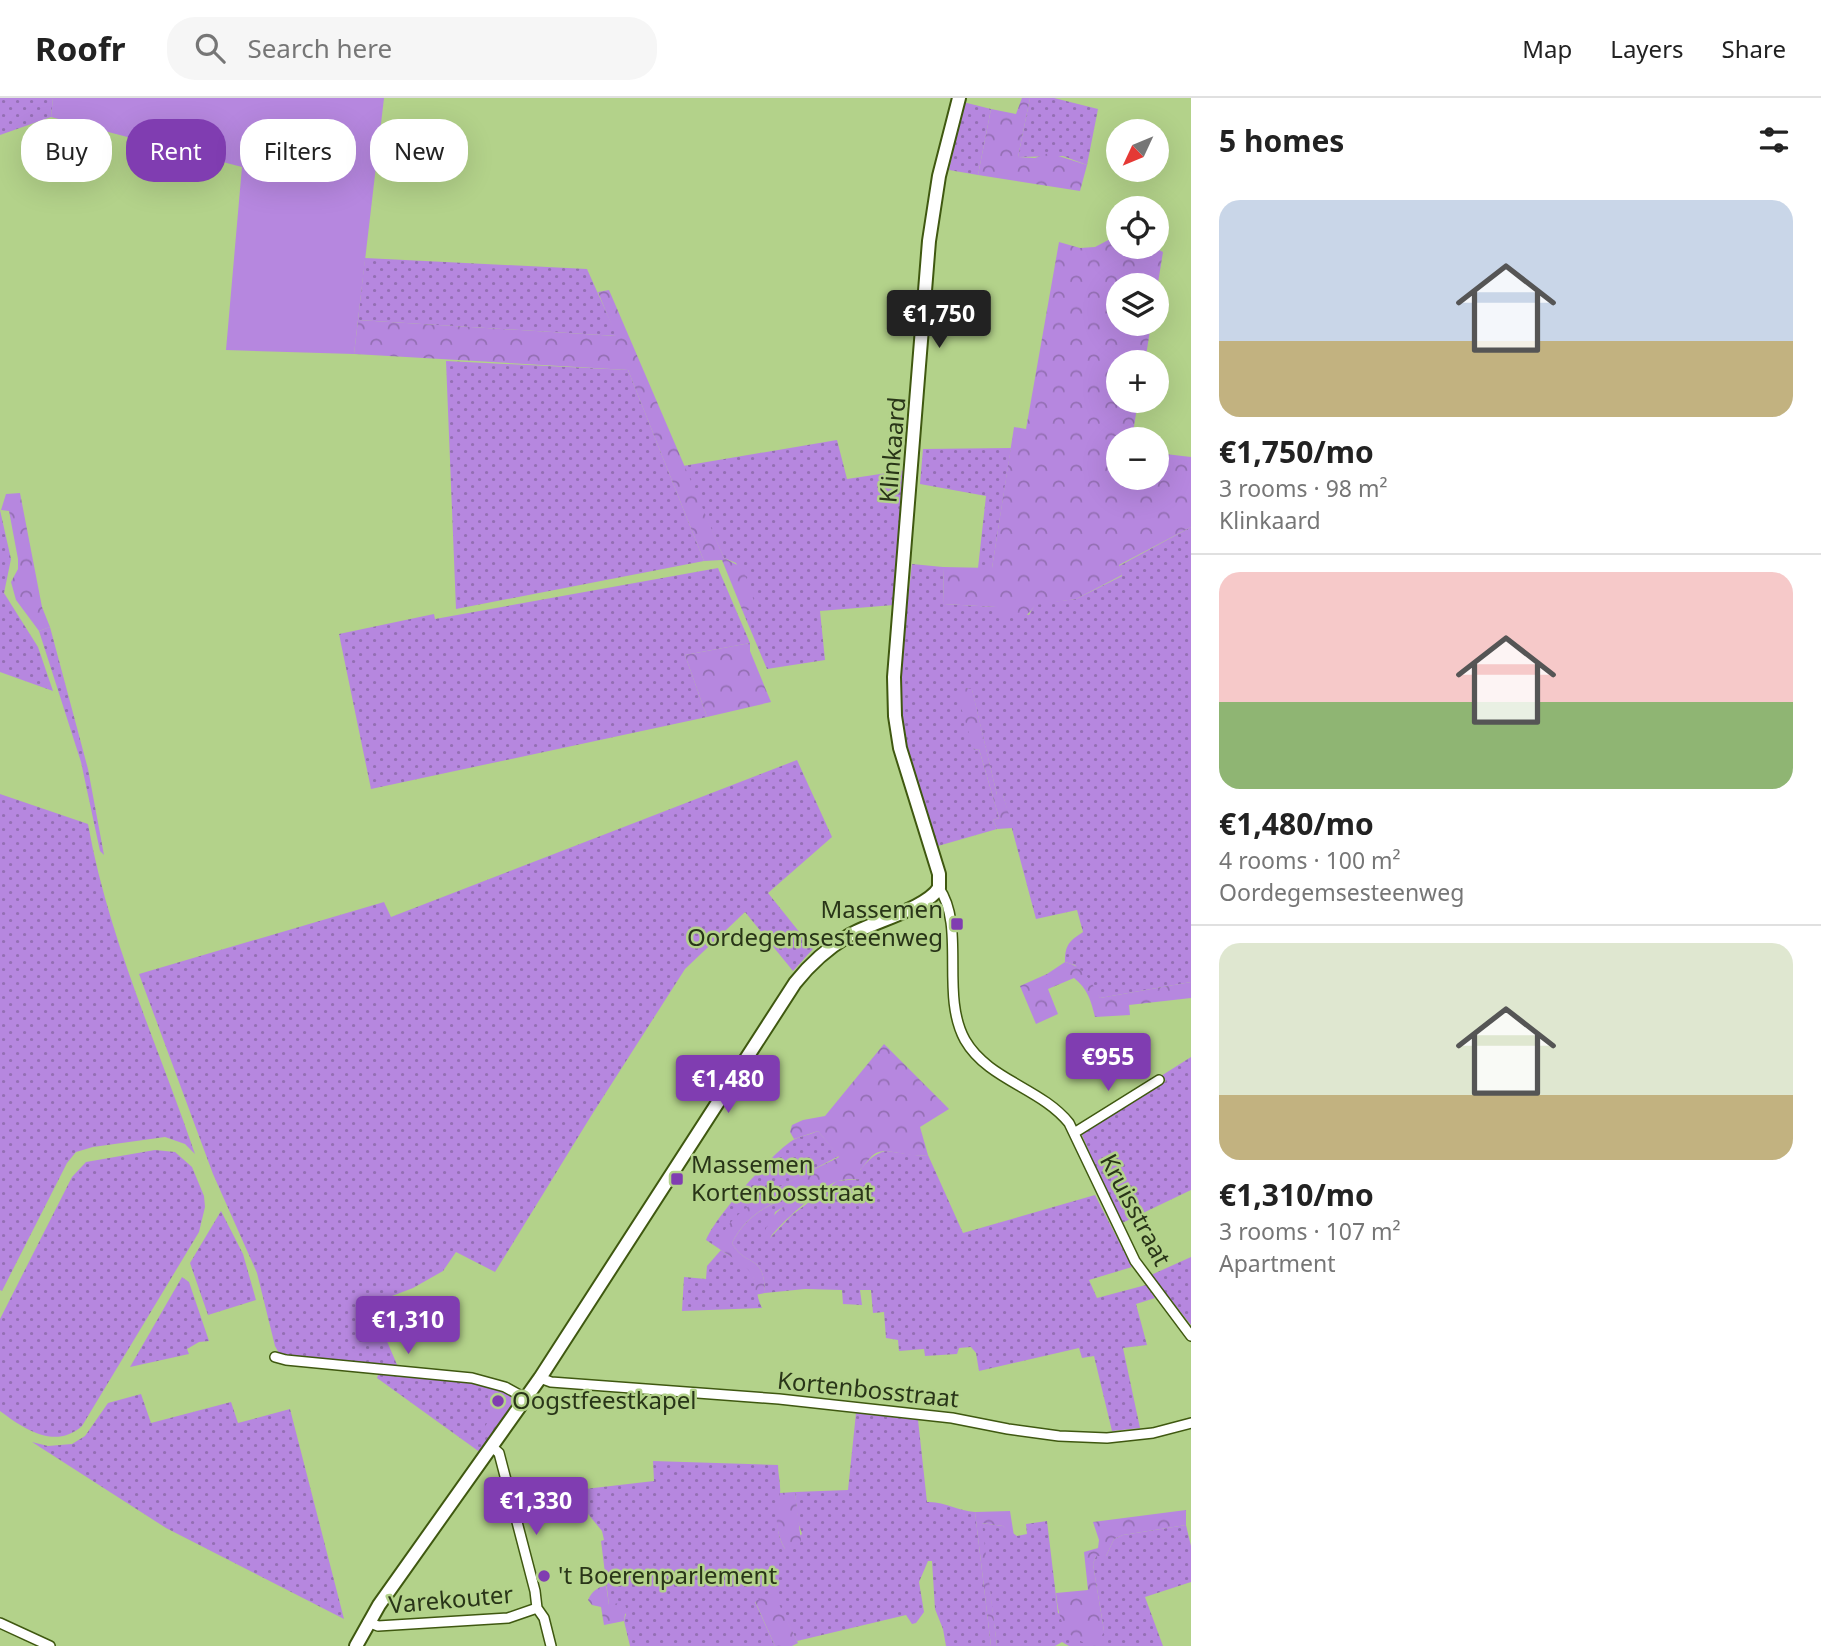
<!DOCTYPE html>
<meta charset="utf-8">
<style>
:root{--surface:#fff;--page:#f6f6f6;--text:#222;--muted:#767676;--line:#e0e0e0;--accent:#803db1}
body{margin:0;font-family:"Noto Sans",sans-serif;background:var(--page);color:var(--text);height:100vh;display:flex;flex-direction:column;font-size:26px;white-space:nowrap}
*{box-sizing:border-box;margin:0}
p{font-size:23px;color:var(--muted)}
.icon{flex:none;width:38px;height:38px;fill:none;stroke:currentColor;stroke-width:2;stroke-linecap:round;stroke-linejoin:round}
.map{position:relative;flex:1;overflow:hidden}
.sheet{display:flex;flex-direction:column;background:var(--surface);width:630px}
.sheet>*{flex:none}
.hud{position:absolute;left:21px;top:21px;width:665px;height:63px;display:flex;gap:14px}
.needle{width:46px;rotate:226deg}
.fabs{position:absolute;left:1106px;top:21px;display:grid;gap:14px}
.fabs a{display:grid;place-items:center;width:63px;height:63px;border-radius:50%;background:var(--surface);box-shadow:0 7px 28px #0002;font-size:35px}
.price{position:absolute;translate:-50% -60px;padding:0 16px;border-radius:7px;background:var(--accent);color:#fff;font-size:23px;line-height:46px;filter:drop-shadow(0 2px 4px #0008)}
.price::after{content:'';position:absolute;left:50%;top:42px;width:21px;height:16px;margin-left:-10px;background:inherit;clip-path:polygon(0 0,100% 0,50% 100%)}
.price.current{background:#222;color:#fff}
ul{padding:0;list-style:none}
li{display:grid;align-content:center;gap:14px;height:371px;padding:0 28px}
li+li{border-top:2px solid var(--line)}
li span{display:grid;place-items:center;height:217px;border-radius:21px;color:#555}
li>.icon{margin-inline-start:auto}
span .icon{width:126px;height:126px;fill:#fffc;stroke-width:1}
li b{font-size:30px}
h2{display:flex;justify-content:space-between;align-items:center;height:84px;padding:0 28px;font-size:30px}
.pill{padding:0 24px;border-radius:28px;background:var(--surface);box-shadow:0 7px 28px #0002;font-size:24px;line-height:63px}
.pill.current{background:var(--accent);color:#fff}
header{display:flex;align-items:center;gap:42px;box-sizing:border-box;height:98px;padding:0 35px;background:var(--surface);border-bottom:2px solid var(--line)}
header strong{font-size:33px}
nav{display:flex;gap:38px;margin-inline-start:auto;font-size:24px}
.search{width:490px;height:63px;background:var(--page);display:flex;align-items:center;gap:18px;box-sizing:border-box;padding:0 24px;border-radius:28px;color:var(--muted);font-size:26px}
main{display:flex;flex:1;min-height:0}
.map>svg:first-child{display:block}
.grass{fill:url(#grass-dots)}
.forest{fill:url(#forest-crowns)}
.green{fill:#b687df}
.lines{fill:none;stroke-linecap:round;stroke-linejoin:round}
.street-casing{stroke:#3f5810;stroke-width:12}
.secondary-casing{stroke:#3f5810;stroke-width:16}
.street{stroke:#fff;stroke-width:9}
.secondary{stroke:#fff;stroke-width:12}
.poi-dot{fill:#803db1;stroke:#b3d28a;stroke-width:2.5}
.labels{text-anchor:middle;stroke-width:5;stroke-linejoin:round;paint-order:stroke}
.street-label{font-size:24px;fill:#293518;stroke:#b3d28a}
.poi-label{font-size:24px;fill:#293518;stroke:#b3d28a;text-anchor:start}
</style>
<header>
<strong>Roofr</strong>
<div class="search"><svg class="icon" aria-label="search" viewBox="0 0 24 24"><circle cx="10" cy="10" r="6"/><path d="M15 15l6 6"/></svg>Search here</div>
<nav><a>Map</a><a>Layers</a><a>Share</a></nav>
</header>
<main>
<div class="map">
<svg width="1191" height="1548" viewBox="0 0 1191 1548">
<defs>
<pattern id="grass-dots" width="8" height="8" patternUnits="userSpaceOnUse" patternTransform="scale(1.75)"><rect width="8" height="8" fill="#b687df"/><path d="M2 2h.1M6 6h.1" fill="none" stroke="#946fb4" stroke-width="1.8" stroke-linecap="round"/></pattern>
<pattern id="forest-crowns" width="20" height="18" patternUnits="userSpaceOnUse" patternTransform="scale(1.75)"><rect width="20" height="18" fill="#b687df"/><path d="M2 6a3 3 0 1 1 6 0M12 15a3 3 0 1 1 6 0" fill="none" stroke="#946fb4"/></pattern>
</defs>
<rect width="100%" height="100%" fill="#b3d28a"/>
<!-- grass -->
<path class="grass" d="M 0,0 L 53,0 L 51,19 L 0,37 Z
M 1030,0 L 1054,0 L 1098,11 L 1087,67 L 1063,58 L 1018,59 Z
M 963,4 L 991,11 L 978,77 L 949,72 Z
M 365,160 L 587,171 L 617,238 L 358,222 Z
M 446,263 L 628,272 L 704,463 L 456,511 Z
M 837,342 L 847,381 L 907,372 L 894,507 L 820,513 L 825,562 L 767,571 L 743,514 L 755,508 L 736,465 L 724,460 L 683,368 Z
M 1011,350 L 992,470 L 978,470 L 986,398 L 920,386 L 923,351 Z
M 0,412 L 11,461 L 4,495 L 38,549 L 53,593 L 0,574 Z
M 1191,429 L 1191,884 L 1100,900 L 1075,867 L 1065,864 C 1065,847 1069,843 1083,834 L 1077,812 L 1036,821 L 1003,697 L 997,697 L 972,592 L 965,590 L 974,652 L 979,651 L 999,720 L 993,722 L 997,731 L 938,748 C 923,704 905,659 901,612 C 897,564 907,514 912,466 L 943,469 L 944,506 L 996,509 L 1029,517 L 1035,506 L 1076,501 L 1122,478 L 1119,468 Z
M 718,470 L 750,545 L 685,557 L 707,619 L 371,691 L 339,536 L 434,516 L 435,521 Z
M 50,529 L 88,671 L 104,757 L 100,753 L 81,664 L 39,533 Z
M 797,662 L 832,739 L 768,795 L 813,851 L 793,873 L 745,814 L 685,871 L 591,1018 L 495,1174 L 456,1154 L 443,1173 L 413,1190 L 371,1206 L 398,1269 L 291,1258 L 279,1255 L 275,1248 L 257,1175 L 213,1076 L 139,876 L 384,804 L 391,819 Z
M 0,696 L 88,726 C 108,840 158,947 195,1056 L 185,1046 L 165,1039 L 93,1049 L 76,1054 L 67,1065 L 2,1193 L 0,1192 Z
M 1191,959 L 1191,1092 L 1120,1126 L 1082,1037 L 1083,1033 L 1166,983 L 1161,978 Z
M 818,1033 L 839,1058 L 772,1093 L 718,1150 L 706,1142 C 714,1120 772,1055 793,1042 C 800,1038 810,1037 818,1033 Z
M 155,1052 L 175,1054 L 192,1069 L 204,1098 L 205,1109 L 199,1134 L 82,1328 C 55,1352 24,1331 0,1313 L 0,1221 L 72,1079 L 86,1064 Z
M 886,1053 L 922,1058 L 928,1057 L 963,1135 L 1095,1097 L 1132,1169 L 1089,1182 L 1097,1200 L 1146,1187 L 1155,1200 L 1136,1206 L 1147,1247 L 1123,1250 L 1140,1330 L 1112,1333 L 1094,1258 L 1082,1260 L 1079,1250 L 979,1273 L 976,1255 L 971,1249 L 959,1250 L 957,1256 L 925,1258 L 924,1251 L 899,1253 L 898,1242 L 886,1240 L 884,1214 L 873,1215 L 871,1192 L 860,1192 L 862,1207 L 843,1206 L 842,1192 L 805,1191 L 765,1195 C 764,1153 746,1171 732,1145 C 745,1119 764,1109 790,1098 L 793,1103 L 775,1114 L 770,1140 L 792,1117 L 837,1083 L 860,1081 L 860,1072 C 868,1063 873,1056 886,1053 Z
M 221,1113 L 243,1156 L 256,1202 L 208,1217 L 190,1165 Z
M 721,1152 C 729,1159 744,1163 750,1172 C 758,1183 755,1197 762,1210 L 682,1213 L 684,1179 L 706,1181 L 707,1168 Z
M 1191,1159 L 1191,1227 L 1151,1177 Z
M 182,1179 L 189,1184 L 209,1243 L 199,1244 L 187,1251 L 189,1256 L 130,1269 Z
M 380,1272 L 455,1280 L 491,1288 L 491,1342 L 481,1355 L 377,1280 Z
M 141,1296 L 151,1325 L 231,1304 L 238,1325 L 290,1311 L 344,1521 L 166,1430 L 32,1344 L 48,1348 L 72,1346 L 85,1338 L 108,1305 Z
M 856,1315 L 918,1322 L 927,1404 C 944,1403 958,1413 975,1414 L 991,1548 L 946,1548 L 943,1531 L 935,1511 L 932,1463 L 928,1463 L 919,1484 L 924,1514 L 916,1525 L 912,1526 L 906,1517 L 797,1543 L 772,1495 L 755,1504 L 775,1548 L 630,1548 L 624,1523 L 626,1516 L 609,1507 L 601,1443 L 604,1442 L 602,1433 L 588,1416 L 585,1391 L 654,1383 L 653,1363 L 778,1367 C 778,1376 781,1387 780,1396 C 778,1416 774,1433 785,1451 L 802,1436 L 798,1424 L 795,1394 L 848,1392 Z
M 1047,1423 L 1058,1515 L 1104,1533 L 1093,1466 L 1096,1458 L 1106,1458 L 1114,1441 L 1123,1437 L 1186,1427 L 1191,1448 L 1191,1484 L 1145,1499 L 1163,1548 L 1069,1548 L 1062,1544 L 1055,1548 L 997,1548 L 981,1425 L 1003,1428 L 1017,1438 L 1027,1436 L 1026,1426 Z"/>
<!-- forest -->
<path class="forest" d="M 1022,0 L 1030,0 L 1018,59 L 1035,60 L 1049,55 L 1087,67 L 1080,93 L 978,77 L 991,11 L 1016,16 Z
M 1118,137 L 1118,149 L 1153,149 L 1163,154 L 1157,191 L 1157,187 L 1118,187 L 1118,226 L 1151,226 L 1145,264 L 1118,264 L 1118,303 L 1138,303 L 1132,341 L 1118,341 L 1118,380 L 1157,380 L 1157,355 L 1191,359 L 1191,429 L 1119,467 L 1122,477 L 1076,501 L 1035,507 C 1026,521 1019,523 1002,517 L 996,509 L 944,506 L 943,469 L 992,470 L 1014,329 L 1026,331 L 1059,144 L 1080,150 L 1095,149 Z
M 609,192 L 724,460 L 743,470 L 756,509 L 743,514 L 722,462 L 704,463 L 628,272 L 354,256 L 358,222 L 616,238 L 598,194 Z
M 20,395 L 42,509 L 50,529 L 39,533 L 16,502 L 11,484 L 18,471 L 18,461 L 9,413 L 1,412 L 6,396 Z
M 750,545 L 750,553 L 771,604 L 707,619 L 685,557 Z
M 965,590 L 972,591 L 997,697 L 1003,697 L 1013,730 L 997,731 L 993,722 L 999,720 L 979,651 L 974,652 L 956,593 Z
M 1065,864 C 1083,868 1092,884 1100,900 L 1191,884 L 1191,900 L 1129,907 L 1130,917 L 1095,919 C 1091,903 1088,891 1074,880 L 1048,891 L 1058,916 L 1036,926 L 1020,888 L 1047,876 Z
M 884,946 L 949,1011 L 920,1029 L 928,1057 C 911,1061 889,1049 876,1055 C 870,1058 865,1067 860,1072 L 861,1081 C 854,1081 845,1081 838,1083 C 822,1088 779,1126 770,1140 L 764,1136 C 770,1118 778,1113 792,1102 L 789,1098 C 764,1109 745,1119 732,1145 C 746,1171 764,1153 765,1195 L 755,1197 C 759,1170 737,1164 718,1150 C 721,1145 721,1140 723,1135 C 741,1102 807,1076 839,1059 L 818,1033 L 794,1041 L 790,1034 L 792,1027 L 803,1022 L 825,1018 Z
M 491,1288 L 512,1297 L 515,1304 L 491,1342 L 482,1334 L 491,1318 Z
M 795,1394 L 801,1443 L 791,1452 L 785,1451 C 775,1434 775,1414 780,1395 Z
M 1186,1412 L 1186,1427 L 1123,1437 L 1114,1441 L 1106,1458 L 1096,1458 L 1093,1466 L 1104,1533 L 1098,1548 C 1065,1543 1059,1525 1056,1495 L 1088,1492 L 1084,1454 L 1098,1450 L 1099,1442 L 1093,1424 Z
M 1010,1413 L 1014,1438 L 1003,1428 L 982,1425 L 997,1548 L 991,1548 L 975,1414 Z
M 606,1487 L 609,1507 L 623,1504 L 626,1509 L 624,1523 L 604,1527 L 601,1509 L 592,1507 L 588,1502 C 592,1493 597,1490 606,1487 Z
M 773,1494 L 798,1545 L 792,1548 L 775,1548 L 755,1503 Z"/>
<!-- green -->
<path class="green" d="M 53,0 L 384,0 L 354,256 L 226,252 L 242,69 L 51,19 Z"/>
<g class="lines">
<!-- street casing -->
<g class="street-casing">
<path id="street" d="M 939,790 C 966,829 940,897 965,942 C 988,982 1041,990 1069,1025 L 1135,1163 L 1191,1238
M 1074,1035 L 1159,982
M 275,1259 L 286,1262 L 472,1280 L 505,1289 L 525,1300
M 540,1280 L 551,1284 L 779,1301 L 952,1320 L 1008,1331 L 1059,1338 L 1107,1340 L 1153,1335 L 1191,1325
M 491,1348 L 499,1355 L 535,1493 L 537,1510 L 544,1520 L 551,1548
M 368,1524 L 378,1528 L 508,1520 L 537,1510
M 0,1525 L 50,1548"/>
</g>
<!-- secondary casing -->
<g class="secondary-casing">
<path id="secondary" d="M 356,1548 L 379,1507 L 540,1280 L 795,885 C 810,866 828,850 848,838 C 871,824 926,811 939,790 L 939,776 L 900,650 L 895,618 L 894,579 L 929,143 L 939,78 L 959,0"/>
</g>
<!-- street -->
<use href="#street" class="street"/>
<!-- secondary -->
<use href="#secondary" class="secondary"/>
</g>
<!-- markers -->
<g class="poi-dot">
<rect x="950" y="819" width="14" height="14" rx="3.5"/>
<rect x="670" y="1074" width="14" height="14" rx="3.5"/>
<circle cx="498" cy="1303" r="7"/>
<circle cx="544" cy="1478" r="7"/>
</g>
<g class="labels">
<!-- street labels -->
<g class="street-label">
<text transform="translate(893 352) rotate(-85)" y="8">Klinkaard</text>
<text transform="translate(1135 1112) rotate(62)" y="8">Kruisstraat</text>
<text transform="translate(868 1292) rotate(6)" y="8">Kortenbosstraat</text>
<text transform="translate(451 1502) rotate(-5)" y="8">Varekouter</text>
</g>
<!-- poi labels -->
<g class="poi-label">
<text x="943" y="820" text-anchor="end">Massemen<tspan x="943" dy="28">Oordegemsesteenweg</tspan></text>
<text x="691" y="1075">Massemen<tspan x="691" dy="28">Kortenbosstraat</tspan></text>
<text x="512" y="1311">Oogstfeestkapel</text>
<text x="558" y="1486">'t Boerenparlement</text>
</g>
</g>
</svg>
<div class="fabs">
<a><svg class="needle" viewBox="-14 -14 28 28"><path d="M0-13l5 13h-10z" fill="#e53935"/><path d="M0 13l5-13h-10z" fill="#767676"/></svg></a>
<a><svg class="icon" aria-label="locate" viewBox="0 0 24 24"><circle cx="12" cy="12" r="6"/><path d="M12 2v4M12 18v4M2 12h4M18 12h4"/></svg></a>
<a><svg class="icon" aria-label="layers" viewBox="0 0 24 24"><path d="M12 4l9 5-9 5-9-5zM3 14l9 5 9-5"/></svg></a>
<a>+</a>
<a>−</a>
</div>
<b class="price current" style="left:939px;top:252px">€1,750</b>
<b class="price" style="left:1108px;top:995px">€955</b>
<b class="price" style="left:728px;top:1017px">€1,480</b>
<b class="price" style="left:408px;top:1258px">€1,310</b>
<b class="price" style="left:536px;top:1439px">€1,330</b>
<div class="hud">
<a class="pill">Buy</a>
<a class="pill current">Rent</a>
<a class="pill">Filters</a>
<a class="pill">New</a>
</div>
</div>
<section class="sheet">
<h2>5 homes<svg class="icon" aria-label="filters" viewBox="0 0 24 24"><path d="M4 7h16M4 17h16"/><circle cx="9" cy="7" r="2"/><circle cx="15" cy="17" r="2"/></svg></h2>
<ul>
<li><span style="background:linear-gradient(#c9d6e8 65%,#c2b280 0)"><svg class="icon" aria-label="home" viewBox="0 0 24 24"><path d="M3 11l9-7 9 7M6 9v11h12V9"/></svg></span><div><b>€1,750/mo</b><p>3 rooms · 98 m²</p><p>Klinkaard</p></div></li>
<li><span style="background:linear-gradient(#f6c9c9 60%,#8fb573 0)"><svg class="icon" aria-label="home" viewBox="0 0 24 24"><path d="M3 11l9-7 9 7M6 9v11h12V9"/></svg></span><div><b>€1,480/mo</b><p>4 rooms · 100 m²</p><p>Oordegemsesteenweg</p></div></li>
<li><span style="background:linear-gradient(#dfe7d0 70%,#c2b280 0)"><svg class="icon" aria-label="home" viewBox="0 0 24 24"><path d="M3 11l9-7 9 7M6 9v11h12V9"/></svg></span><div><b>€1,310/mo</b><p>3 rooms · 107 m²</p><p>Apartment</p></div></li>
</ul>
</section>
</main>
